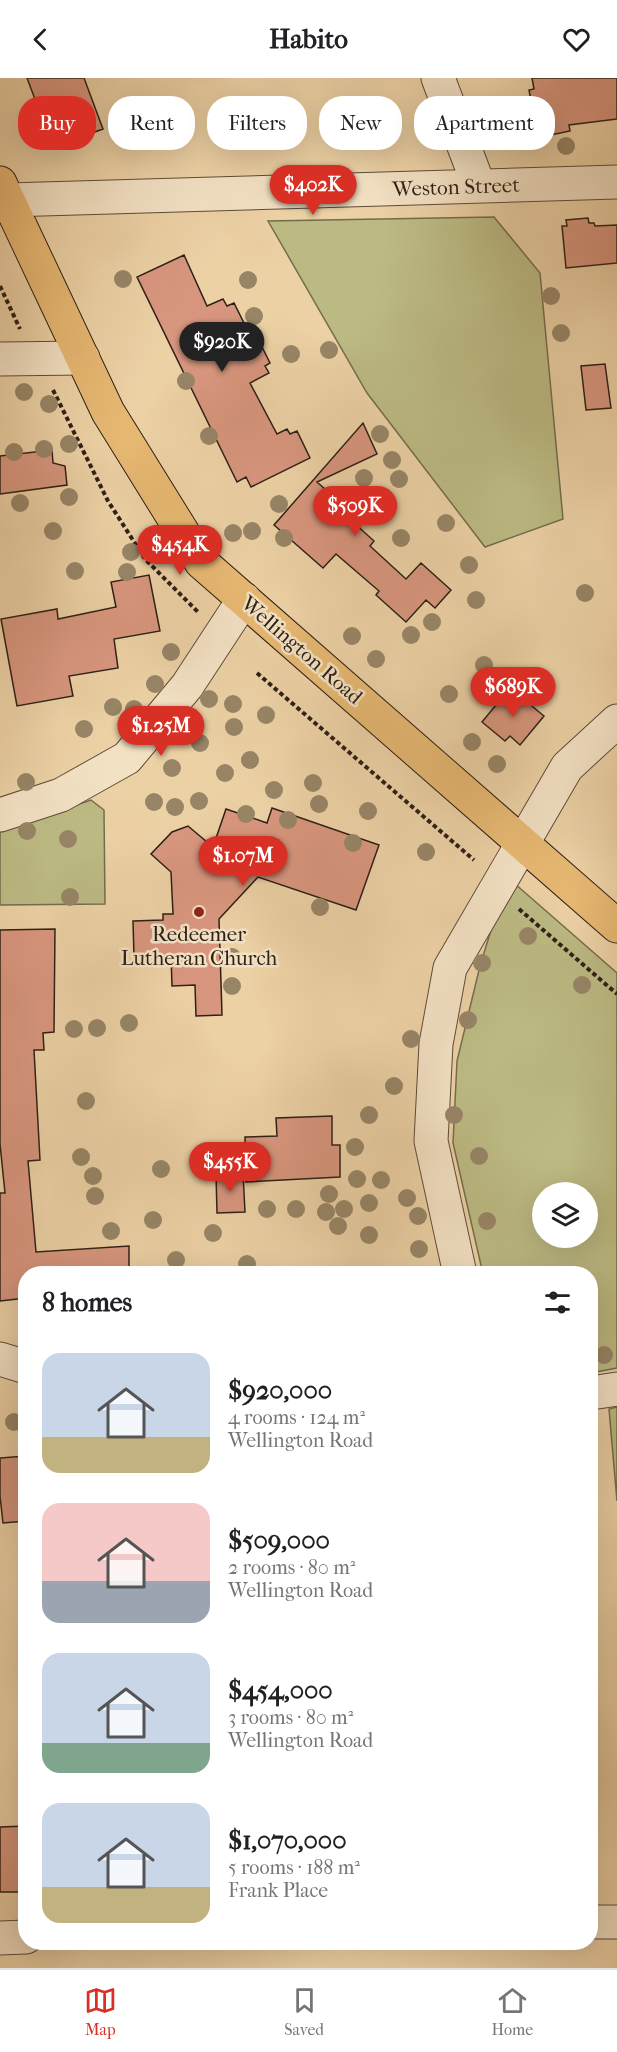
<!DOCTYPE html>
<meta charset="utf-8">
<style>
:root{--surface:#fff;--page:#f2f2f2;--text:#202124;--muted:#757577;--line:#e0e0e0;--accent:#d93025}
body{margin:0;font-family:"IM FELL French Canon",serif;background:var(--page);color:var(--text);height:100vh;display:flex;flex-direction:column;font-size:22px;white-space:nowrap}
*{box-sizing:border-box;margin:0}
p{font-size:20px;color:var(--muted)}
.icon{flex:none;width:33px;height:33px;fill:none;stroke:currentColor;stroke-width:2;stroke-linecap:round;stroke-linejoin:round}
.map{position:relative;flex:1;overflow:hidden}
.details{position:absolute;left:18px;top:1188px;width:580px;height:684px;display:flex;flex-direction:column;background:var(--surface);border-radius:24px;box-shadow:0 6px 24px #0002}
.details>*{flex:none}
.hud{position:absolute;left:18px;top:18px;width:582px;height:54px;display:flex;gap:12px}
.buttons{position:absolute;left:532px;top:1104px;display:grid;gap:12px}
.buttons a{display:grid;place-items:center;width:66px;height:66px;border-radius:50%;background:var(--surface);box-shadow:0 6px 24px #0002;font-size:30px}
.price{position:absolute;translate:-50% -51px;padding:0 14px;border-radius:21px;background:var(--accent);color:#fff;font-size:20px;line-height:39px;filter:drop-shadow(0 2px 3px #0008)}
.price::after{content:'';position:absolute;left:50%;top:36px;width:18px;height:14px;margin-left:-9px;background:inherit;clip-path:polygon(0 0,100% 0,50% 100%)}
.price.on{background:#222;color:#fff}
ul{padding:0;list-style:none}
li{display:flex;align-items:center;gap:18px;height:150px;padding:0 24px}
li span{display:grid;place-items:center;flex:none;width:168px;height:120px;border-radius:18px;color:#555}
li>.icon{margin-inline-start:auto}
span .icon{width:72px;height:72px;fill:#fffc;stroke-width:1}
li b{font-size:26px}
h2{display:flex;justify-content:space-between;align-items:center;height:72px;padding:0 24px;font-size:26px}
.tag{padding:0 21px;border-radius:24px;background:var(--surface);box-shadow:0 6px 24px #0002;font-size:21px;line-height:54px}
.tag.on{background:var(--accent);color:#fff}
header{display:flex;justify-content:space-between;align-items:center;height:78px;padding:0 24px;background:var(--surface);font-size:27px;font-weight:700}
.tabs{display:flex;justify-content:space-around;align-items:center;height:84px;border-top:2px solid var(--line);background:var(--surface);font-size:16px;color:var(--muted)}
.tabs a{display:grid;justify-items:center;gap:3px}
.tabs .on{color:var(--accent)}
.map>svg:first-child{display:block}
.green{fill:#bcba83;stroke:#746d4d;stroke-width:1.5;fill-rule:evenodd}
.building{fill:#d8967e;stroke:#2d2017;stroke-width:1.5}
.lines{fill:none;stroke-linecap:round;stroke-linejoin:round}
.minor-casing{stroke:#5d4c3a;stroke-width:35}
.major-casing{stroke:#2d2017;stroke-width:35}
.path{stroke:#2d2017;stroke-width:4;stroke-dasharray:4.5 3;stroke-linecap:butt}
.minor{stroke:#f3e1c4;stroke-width:33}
.major{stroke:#e6b872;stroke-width:33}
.tree{fill:#978566}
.poi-dot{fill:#8f2418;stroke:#f3e1c4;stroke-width:2}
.labels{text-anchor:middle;stroke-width:5;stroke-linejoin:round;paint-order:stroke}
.street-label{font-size:21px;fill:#2d2017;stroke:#f3e1c4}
.poi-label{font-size:21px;fill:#2d2017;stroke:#f3e1c4}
</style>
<header><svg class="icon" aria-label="back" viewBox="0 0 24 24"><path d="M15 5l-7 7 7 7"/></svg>Habito<svg class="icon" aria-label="heart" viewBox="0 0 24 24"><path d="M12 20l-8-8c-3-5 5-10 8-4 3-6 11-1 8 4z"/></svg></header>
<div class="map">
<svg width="617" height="1890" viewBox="0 0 617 1890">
<rect width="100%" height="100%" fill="#ecd1a5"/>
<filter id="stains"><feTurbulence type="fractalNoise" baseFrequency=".00333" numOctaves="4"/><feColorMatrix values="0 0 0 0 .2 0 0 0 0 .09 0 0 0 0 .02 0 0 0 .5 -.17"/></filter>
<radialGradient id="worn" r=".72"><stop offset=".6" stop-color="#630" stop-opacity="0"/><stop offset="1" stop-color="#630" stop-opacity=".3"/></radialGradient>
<!-- green -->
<path class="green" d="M 494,139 L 540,195 L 563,441 L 485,469 L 367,315 L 268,143 Z
M 91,722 L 104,732 L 105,826 L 0,827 L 0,753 Z
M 514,805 L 617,895 L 617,1290 L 591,1295 L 591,1196 L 483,1196 L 453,1065 L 457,983 L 480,888 L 499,826 ZM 543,1114 L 588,1114 L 588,1160 L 543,1160 Z
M 617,1329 L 617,1423 L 609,1331 Z"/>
<!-- building -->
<path class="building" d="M 27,0 L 84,0 L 103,51 L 53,69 Z
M 532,0 L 617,0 L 617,41 L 569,47 L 570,53 L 541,59 L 540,49 L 536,49 L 529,12 L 534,11 Z
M 588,140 L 589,145 L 594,145 L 595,148 L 617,147 L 617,185 L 566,190 L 562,148 L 567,148 L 566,142 Z
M 184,177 L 207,228 L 223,221 L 227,228 L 234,225 L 251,259 L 256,257 L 270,285 L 265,288 L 269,295 L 250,305 L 277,356 L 287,351 L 290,356 L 297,353 L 310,380 L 251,409 L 246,399 L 237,404 L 137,199 Z
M 605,286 L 611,330 L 586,332 L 581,288 Z
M 363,345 L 377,376 L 317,404 L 357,439 L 353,444 L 374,463 L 370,468 L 406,501 L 421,485 L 451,512 L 435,530 L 426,522 L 406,544 L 376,517 L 379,513 L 336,476 L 323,490 L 274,447 Z
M 52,372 L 53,385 L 65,388 L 67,407 L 0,416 L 0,378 Z
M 149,497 L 160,553 L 114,561 L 118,590 L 69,598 L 73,618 L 17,628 L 1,541 L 57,531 L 58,541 L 116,529 L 111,504 Z
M 510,610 L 544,638 L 520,667 L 510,658 L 505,663 L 482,644 Z
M 272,730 L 379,767 L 356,832 L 258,799 L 219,841 L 222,937 L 196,938 L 195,907 L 172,908 L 171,878 L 134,879 L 133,843 L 163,842 L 163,836 L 173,836 L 171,794 L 151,776 L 172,754 L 188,748 L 213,769 L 226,731 L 267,745 Z
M 55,851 L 54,954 L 43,955 L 44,972 L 34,972 L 40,1082 L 28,1083 L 36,1174 L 129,1168 L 129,1196 L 26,1196 L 26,1220 L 0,1223 L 0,1115 L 5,1115 L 0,1066 L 0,852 Z
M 332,1038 L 332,1067 L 340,1067 L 340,1099 L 246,1104 L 245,1059 L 277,1058 L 276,1040 Z
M 243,1095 L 245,1134 L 217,1135 L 216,1096 Z
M 26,1378 L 26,1443 L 3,1445 L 0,1418 L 0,1380 Z
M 26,1748 L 26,1814 L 0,1814 L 0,1749 Z"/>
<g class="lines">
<!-- minor casing -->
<g class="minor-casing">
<path id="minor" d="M 438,0 L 479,108
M 8,122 L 617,104
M 0,281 L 83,280
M 0,737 L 61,717 L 127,680 L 187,608 L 244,521
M 460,1196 L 431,1063 L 436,966 L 450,890 L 567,689 L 617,643
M 0,1281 L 26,1289
M 591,1315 L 617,1311
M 591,1844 L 617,1844
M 0,1860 L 26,1859"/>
</g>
<!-- major casing -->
<g class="major-casing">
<path id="major" d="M 0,105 L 108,334 L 201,484 L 617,848"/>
</g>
<!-- path -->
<path class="path" d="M 0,208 L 20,251
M 53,312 L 108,423 L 145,481 L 199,535
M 257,595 L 474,782
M 519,831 L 617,916"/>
<!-- minor -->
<use href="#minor" class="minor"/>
<!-- major -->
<use href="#major" class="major"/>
</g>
<!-- trees -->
<g class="tree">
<circle cx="250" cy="31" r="9"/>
<circle cx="566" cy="68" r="9"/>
<circle cx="123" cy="201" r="9"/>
<circle cx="248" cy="202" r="9"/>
<circle cx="551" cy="218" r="9"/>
<circle cx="254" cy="238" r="9"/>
<circle cx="561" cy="255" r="9"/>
<circle cx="329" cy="272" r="9"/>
<circle cx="291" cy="276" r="9"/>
<circle cx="186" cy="303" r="9"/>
<circle cx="24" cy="314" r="9"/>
<circle cx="49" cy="326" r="9"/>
<circle cx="380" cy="356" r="9"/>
<circle cx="209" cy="358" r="9"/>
<circle cx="69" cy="366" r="9"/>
<circle cx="44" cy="371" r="9"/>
<circle cx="14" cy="374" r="9"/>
<circle cx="392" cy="382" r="9"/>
<circle cx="364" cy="400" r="9"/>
<circle cx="399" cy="401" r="9"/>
<circle cx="69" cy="419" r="9"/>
<circle cx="20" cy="425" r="9"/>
<circle cx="279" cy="426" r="9"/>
<circle cx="446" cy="445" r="9"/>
<circle cx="53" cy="453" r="9"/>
<circle cx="252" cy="453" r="9"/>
<circle cx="233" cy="455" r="9"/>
<circle cx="284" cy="460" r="9"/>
<circle cx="401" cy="460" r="9"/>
<circle cx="131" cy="474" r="9"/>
<circle cx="469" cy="487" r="9"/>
<circle cx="75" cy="493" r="9"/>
<circle cx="127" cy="494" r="9"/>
<circle cx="585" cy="515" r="9"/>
<circle cx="476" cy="522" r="9"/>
<circle cx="432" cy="544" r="9"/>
<circle cx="411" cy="557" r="9"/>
<circle cx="352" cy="558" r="9"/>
<circle cx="171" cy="574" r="9"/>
<circle cx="376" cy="581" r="9"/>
<circle cx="484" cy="587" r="9"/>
<circle cx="155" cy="606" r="9"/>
<circle cx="449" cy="616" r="9"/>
<circle cx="209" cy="621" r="9"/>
<circle cx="233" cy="626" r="9"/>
<circle cx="113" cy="629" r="9"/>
<circle cx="134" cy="631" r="9"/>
<circle cx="266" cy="637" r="9"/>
<circle cx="183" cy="646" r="9"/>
<circle cx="234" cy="649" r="9"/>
<circle cx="84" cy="651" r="9"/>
<circle cx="472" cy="664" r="9"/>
<circle cx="200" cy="665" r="9"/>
<circle cx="250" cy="682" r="9"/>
<circle cx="497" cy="686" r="9"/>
<circle cx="172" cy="690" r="9"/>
<circle cx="225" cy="695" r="9"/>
<circle cx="26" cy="704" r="9"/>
<circle cx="313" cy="705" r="9"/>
<circle cx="274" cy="712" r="9"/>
<circle cx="199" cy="723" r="9"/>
<circle cx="154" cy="724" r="9"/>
<circle cx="319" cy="726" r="9"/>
<circle cx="175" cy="729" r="9"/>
<circle cx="368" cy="733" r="9"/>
<circle cx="246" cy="736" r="9"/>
<circle cx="288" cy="742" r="9"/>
<circle cx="27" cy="753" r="9"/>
<circle cx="68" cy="761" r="9"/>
<circle cx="353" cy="765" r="9"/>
<circle cx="426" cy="774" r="9"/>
<circle cx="70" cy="819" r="9"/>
<circle cx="320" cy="829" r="9"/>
<circle cx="528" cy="858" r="9"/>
<circle cx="232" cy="879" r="9"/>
<circle cx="482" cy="885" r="9"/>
<circle cx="582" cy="907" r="9"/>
<circle cx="232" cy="908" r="9"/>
<circle cx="468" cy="942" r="9"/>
<circle cx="129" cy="945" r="9"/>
<circle cx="97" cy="950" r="9"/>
<circle cx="74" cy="951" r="9"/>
<circle cx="411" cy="961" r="9"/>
<circle cx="394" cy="1008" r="9"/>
<circle cx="86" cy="1023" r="9"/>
<circle cx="369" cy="1037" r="9"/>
<circle cx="454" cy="1037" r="9"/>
<circle cx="355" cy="1069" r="9"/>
<circle cx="479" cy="1078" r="9"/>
<circle cx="81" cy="1079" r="9"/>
<circle cx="161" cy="1091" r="9"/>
<circle cx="93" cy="1098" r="9"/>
<circle cx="357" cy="1101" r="9"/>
<circle cx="381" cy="1102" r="9"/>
<circle cx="329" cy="1116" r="9"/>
<circle cx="95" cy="1118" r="9"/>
<circle cx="407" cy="1120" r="9"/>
<circle cx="369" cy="1125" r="9"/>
<circle cx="267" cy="1131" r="9"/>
<circle cx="296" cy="1131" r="9"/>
<circle cx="344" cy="1131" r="9"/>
<circle cx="326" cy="1134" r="9"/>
<circle cx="418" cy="1138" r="9"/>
<circle cx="153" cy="1142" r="9"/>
<circle cx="487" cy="1143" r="9"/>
<circle cx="338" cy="1148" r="9"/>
<circle cx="111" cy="1153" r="9"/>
<circle cx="213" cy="1155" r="9"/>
<circle cx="369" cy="1157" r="9"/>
<circle cx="419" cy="1171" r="9"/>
<circle cx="176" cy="1182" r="9"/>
<circle cx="247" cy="1186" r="9"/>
<circle cx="604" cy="1277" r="9"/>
<circle cx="14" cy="1344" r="9"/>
</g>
<!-- markers -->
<circle class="poi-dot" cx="199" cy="834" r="6"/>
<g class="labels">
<!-- street labels -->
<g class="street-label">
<text transform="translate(456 109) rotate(-2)" y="7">Weston Street</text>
<text transform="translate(302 572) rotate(41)" y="7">Wellington Road</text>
</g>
<!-- poi labels -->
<g class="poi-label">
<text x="199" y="863">Redeemer<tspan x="199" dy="24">Lutheran Church</tspan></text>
</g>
</g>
<rect width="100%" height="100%" filter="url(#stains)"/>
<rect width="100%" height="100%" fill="url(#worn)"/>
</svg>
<div class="buttons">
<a><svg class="icon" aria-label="layers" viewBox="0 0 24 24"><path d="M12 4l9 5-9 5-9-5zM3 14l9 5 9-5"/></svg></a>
</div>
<b class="price" style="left:313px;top:138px">$402K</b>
<b class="price on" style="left:222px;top:295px">$920K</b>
<b class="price" style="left:355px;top:459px">$509K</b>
<b class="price" style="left:180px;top:498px">$454K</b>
<b class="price" style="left:513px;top:640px">$689K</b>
<b class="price" style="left:161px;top:679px">$1.25M</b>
<b class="price" style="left:243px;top:809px">$1.07M</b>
<b class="price" style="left:230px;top:1115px">$455K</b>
<div class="hud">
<a class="tag on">Buy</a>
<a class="tag">Rent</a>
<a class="tag">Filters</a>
<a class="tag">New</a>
<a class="tag">Apartment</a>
</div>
<section class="details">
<h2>8 homes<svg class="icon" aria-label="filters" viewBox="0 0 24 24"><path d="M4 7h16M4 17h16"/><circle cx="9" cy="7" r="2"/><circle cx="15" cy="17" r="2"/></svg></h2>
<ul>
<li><span style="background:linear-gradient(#c9d6e8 70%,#c2b280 0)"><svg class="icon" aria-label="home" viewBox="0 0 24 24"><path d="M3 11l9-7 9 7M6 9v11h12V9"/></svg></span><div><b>$920,000</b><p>4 rooms · 124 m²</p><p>Wellington Road</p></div></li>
<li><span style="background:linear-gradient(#f6c9c9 65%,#9aa5b1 0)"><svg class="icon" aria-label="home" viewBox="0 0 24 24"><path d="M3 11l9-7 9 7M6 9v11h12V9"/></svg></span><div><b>$509,000</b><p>2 rooms · 80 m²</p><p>Wellington Road</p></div></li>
<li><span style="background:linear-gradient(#c9d6e8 75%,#7fa58c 0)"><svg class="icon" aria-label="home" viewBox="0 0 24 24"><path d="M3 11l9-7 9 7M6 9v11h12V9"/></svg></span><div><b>$454,000</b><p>3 rooms · 80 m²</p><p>Wellington Road</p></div></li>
<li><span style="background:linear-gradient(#c9d6e8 70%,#c2b280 0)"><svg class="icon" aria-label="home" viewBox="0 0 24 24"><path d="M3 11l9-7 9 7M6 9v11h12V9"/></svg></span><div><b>$1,070,000</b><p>5 rooms · 188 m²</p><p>Frank Place</p></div></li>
</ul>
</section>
</div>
<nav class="tabs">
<a class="on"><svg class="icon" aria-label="map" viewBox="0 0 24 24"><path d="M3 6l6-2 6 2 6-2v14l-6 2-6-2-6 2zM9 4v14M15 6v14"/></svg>Map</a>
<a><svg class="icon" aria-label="saved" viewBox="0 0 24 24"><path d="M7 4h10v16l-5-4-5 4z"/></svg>Saved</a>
<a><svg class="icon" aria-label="home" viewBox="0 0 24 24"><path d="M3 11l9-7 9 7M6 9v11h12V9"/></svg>Home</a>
</nav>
